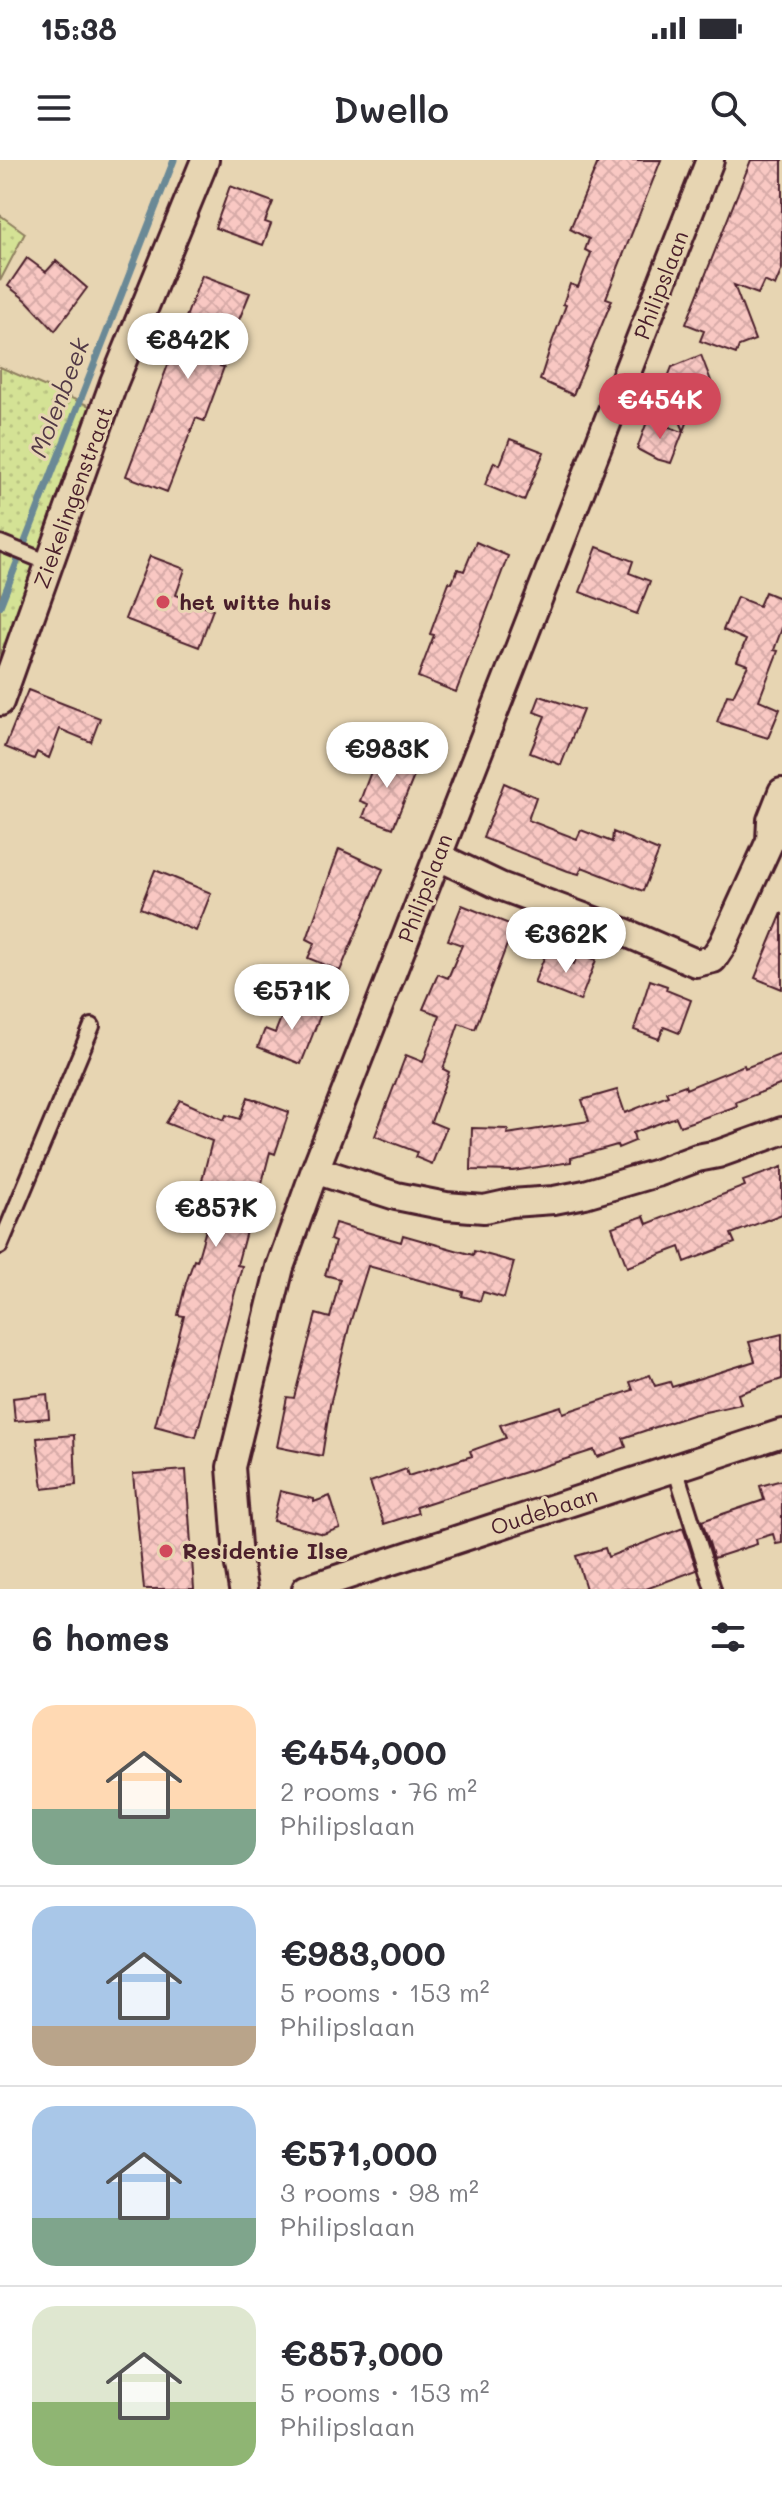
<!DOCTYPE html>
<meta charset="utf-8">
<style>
:root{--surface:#fff;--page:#f2f2f3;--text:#2b2b33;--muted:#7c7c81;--line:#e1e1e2;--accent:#d1495b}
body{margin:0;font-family:Mali,sans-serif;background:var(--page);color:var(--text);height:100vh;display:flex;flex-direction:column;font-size:30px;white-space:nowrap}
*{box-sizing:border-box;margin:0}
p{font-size:26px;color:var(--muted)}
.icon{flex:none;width:44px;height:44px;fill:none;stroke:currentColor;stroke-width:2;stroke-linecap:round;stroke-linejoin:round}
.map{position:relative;height:1429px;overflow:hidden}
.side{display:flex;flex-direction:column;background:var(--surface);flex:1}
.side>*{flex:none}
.price{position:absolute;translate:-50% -68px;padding:0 18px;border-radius:28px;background:#fff;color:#222;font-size:26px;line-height:52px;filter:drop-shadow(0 2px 4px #0008)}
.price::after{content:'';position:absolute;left:50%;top:48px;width:24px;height:18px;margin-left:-12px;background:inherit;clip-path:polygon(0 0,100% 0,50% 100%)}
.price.current{background:var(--accent);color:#fff}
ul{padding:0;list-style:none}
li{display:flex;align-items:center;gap:24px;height:200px;padding:0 32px}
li+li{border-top:2px solid var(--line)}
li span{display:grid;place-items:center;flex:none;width:224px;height:160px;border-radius:24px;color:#555}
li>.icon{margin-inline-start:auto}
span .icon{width:96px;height:96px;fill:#fffc;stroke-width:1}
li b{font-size:34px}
h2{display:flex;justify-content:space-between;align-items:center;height:96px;padding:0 32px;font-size:34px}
.status{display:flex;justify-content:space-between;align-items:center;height:56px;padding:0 40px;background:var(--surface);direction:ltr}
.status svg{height:22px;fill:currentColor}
header{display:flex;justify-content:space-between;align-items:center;height:104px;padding:0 32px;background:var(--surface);font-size:36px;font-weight:600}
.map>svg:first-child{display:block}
.grass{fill:url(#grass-dots);stroke:#8f8060;stroke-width:2}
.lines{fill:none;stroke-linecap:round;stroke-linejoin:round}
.stream{stroke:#6a8996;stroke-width:7}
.building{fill:url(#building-cross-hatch);stroke:#4a1f2b;stroke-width:2}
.service-casing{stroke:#4a1f2b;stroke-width:20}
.minor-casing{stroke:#4a1f2b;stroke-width:32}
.service{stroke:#e7d5b2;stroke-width:14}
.minor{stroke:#e7d5b2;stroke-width:26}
.poi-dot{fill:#d1495b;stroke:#e7d5b2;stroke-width:3}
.labels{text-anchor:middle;stroke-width:6;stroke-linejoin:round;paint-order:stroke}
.street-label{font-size:22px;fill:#4a1f2b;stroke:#e7d5b2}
.poi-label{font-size:22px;font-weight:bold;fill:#4a1f2b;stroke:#e7d5b2;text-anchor:start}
.water-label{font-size:24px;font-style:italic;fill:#523946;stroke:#e7d5b2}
</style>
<div class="status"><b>15:38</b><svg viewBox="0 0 49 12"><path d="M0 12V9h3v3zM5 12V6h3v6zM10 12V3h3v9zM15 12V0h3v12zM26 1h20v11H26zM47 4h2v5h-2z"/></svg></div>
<header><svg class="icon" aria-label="menu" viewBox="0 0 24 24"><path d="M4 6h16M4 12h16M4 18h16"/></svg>Dwello<svg class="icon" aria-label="search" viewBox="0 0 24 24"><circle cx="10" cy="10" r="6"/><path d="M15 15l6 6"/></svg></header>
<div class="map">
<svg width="782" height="1429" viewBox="0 0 782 1429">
<defs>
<pattern id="grass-dots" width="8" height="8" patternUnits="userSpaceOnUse" patternTransform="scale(2)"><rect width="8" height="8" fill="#d4e295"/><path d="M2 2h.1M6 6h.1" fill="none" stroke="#b8c181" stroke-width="1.8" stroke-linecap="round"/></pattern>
<pattern id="building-cross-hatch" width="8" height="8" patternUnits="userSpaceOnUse" patternTransform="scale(2)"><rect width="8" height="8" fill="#f9c8c3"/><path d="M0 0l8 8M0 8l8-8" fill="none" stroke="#d7aba8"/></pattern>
</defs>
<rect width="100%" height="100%" fill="#e7d5b2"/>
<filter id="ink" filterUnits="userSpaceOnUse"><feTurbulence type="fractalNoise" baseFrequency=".0125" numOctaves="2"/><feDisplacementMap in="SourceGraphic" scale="16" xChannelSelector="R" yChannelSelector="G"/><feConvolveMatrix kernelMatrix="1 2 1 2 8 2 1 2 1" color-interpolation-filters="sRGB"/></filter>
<g filter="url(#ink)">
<!-- grass -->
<path class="grass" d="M 0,55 L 25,73 L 0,121 Z
M 0,207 L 92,247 L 0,509 Z"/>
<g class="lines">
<!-- stream -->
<path class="stream" d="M 0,446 L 174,0"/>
</g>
<!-- building -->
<path class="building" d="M 599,0 L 661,0 L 606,138 L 612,140 L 573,235 L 540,220 L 552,182 L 566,145 L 563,144 L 570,124 L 578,127 L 591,93 L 585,90 L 589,79 L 570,69 Z
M 751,0 L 782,0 L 782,109 L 775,126 L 764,121 L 758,134 L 734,125 L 755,180 L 739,186 L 736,194 L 700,181 L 704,171 L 686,164 Z
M 230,26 L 273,42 L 265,62 L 271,64 L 263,85 L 215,68 Z
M 27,98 L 46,112 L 56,101 L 87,128 L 55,171 L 26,140 L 8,126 Z
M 202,115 L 250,133 L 220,206 L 224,207 L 204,261 L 196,258 L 167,332 L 126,316 Z
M 701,195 L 718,239 L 692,250 L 684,271 L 665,225 L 672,207 Z
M 648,259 L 683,272 L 671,303 L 656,299 L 637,289 Z
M 510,279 L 544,292 L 524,341 L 485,325 L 494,302 L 500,305 Z
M 476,382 L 508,396 L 456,532 L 418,517 L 434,475 L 430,474 L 449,422 L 452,423 L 458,409 L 464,411 Z
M 597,387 L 633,401 L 629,413 L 650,421 L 637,454 L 580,432 Z
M 150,396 L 185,409 L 176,435 L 213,449 L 199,487 L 125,459 Z
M 765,432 L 782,439 L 782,468 L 774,490 L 778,491 L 759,540 L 780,549 L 768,578 L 717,562 L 727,535 L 733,536 L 748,505 L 737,501 L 746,480 L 723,470 L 737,437 L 759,446 Z
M 28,530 L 100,558 L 91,582 L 60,569 L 49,598 L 37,592 L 34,599 L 5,587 Z
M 540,536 L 583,550 L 561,605 L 530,593 L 545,556 L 534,552 Z
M 378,593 L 417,609 L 393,668 L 363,657 L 368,644 L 360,641 Z
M 504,623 L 536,637 L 528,660 L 577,679 L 581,670 L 612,682 L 613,672 L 659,691 L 643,731 L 582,707 L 579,714 L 568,711 L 483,678 Z
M 339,689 L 383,709 L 340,811 L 308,798 L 315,783 L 307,779 Z
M 155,710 L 211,733 L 196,771 L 140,748 Z
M 462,745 L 514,766 L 475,869 L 459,863 L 443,909 L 449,912 L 431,962 L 446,968 L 432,1004 L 415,997 L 417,992 L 375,976 L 406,895 L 423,902 L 440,855 L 423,849 L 438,814 L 448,818 L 462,785 L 448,780 Z
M 782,753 L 782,829 L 755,818 Z
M 579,792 L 596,800 L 580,841 L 534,823 L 546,793 L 574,804 Z
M 650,820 L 667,826 L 666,830 L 691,840 L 679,873 L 664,867 L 659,879 L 634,870 Z
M 289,838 L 322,851 L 301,904 L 258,887 L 265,869 L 275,873 Z
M 782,894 L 782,924 L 736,942 L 737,946 L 680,966 L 676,957 L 633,973 L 635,981 L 618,988 L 617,985 L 571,998 L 571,1002 L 513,1011 L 471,1010 L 472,968 L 508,969 L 507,974 L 589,961 L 582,940 L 617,930 L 625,953 L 668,936 L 666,932 L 685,925 L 686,929 L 744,905 L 745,908 Z
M 248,937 L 289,952 L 275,994 L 270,992 L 262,1023 L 259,1023 L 237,1105 L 242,1106 L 196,1277 L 155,1266 L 184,1156 L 178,1155 L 186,1123 L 194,1100 L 197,1101 L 214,1041 L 198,1036 L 212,981 L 166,963 L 180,940 L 224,960 L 226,955 L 240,959 Z
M 782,1007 L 782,1054 L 731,1074 L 735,1083 L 685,1102 L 680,1087 L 627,1107 L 612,1067 L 644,1056 L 647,1064 L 745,1026 L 743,1021 Z
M 335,1063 L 401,1082 L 403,1075 L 473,1095 L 474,1091 L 514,1102 L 504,1138 L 483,1132 L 480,1141 L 462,1136 L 463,1132 L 368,1106 L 350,1163 L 330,1245 L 322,1296 L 277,1287 L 287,1237 L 294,1238 L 316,1154 L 330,1158 L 340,1119 L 325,1115 L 335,1082 L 330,1080 Z
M 782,1174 L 782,1219 L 738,1234 L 741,1244 L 692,1255 L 623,1278 L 626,1287 L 597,1297 L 594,1290 L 416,1347 L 418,1353 L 384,1364 L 370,1322 L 406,1309 L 408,1316 L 472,1296 L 470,1291 L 506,1278 L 500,1265 L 561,1246 L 563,1253 L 633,1230 L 630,1222 L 650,1215 L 655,1226 L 670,1222 L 672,1227 L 755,1201 L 749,1182 Z
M 47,1234 L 49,1258 L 15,1261 L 13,1238 Z
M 74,1275 L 76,1325 L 43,1329 L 37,1278 Z
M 186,1310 L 194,1429 L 144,1429 L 133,1314 Z
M 782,1320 L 782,1383 L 776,1384 L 773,1374 L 756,1379 L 757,1384 L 714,1398 L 702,1361 L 764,1340 L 760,1326 Z
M 280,1331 L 314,1339 L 314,1342 L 330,1336 L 340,1368 L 323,1374 L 273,1361 Z
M 683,1368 L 697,1410 L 646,1429 L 586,1429 L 576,1396 L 605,1388 L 608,1397 Z"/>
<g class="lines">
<!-- service casing -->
<g class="service-casing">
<path id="service" d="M 0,383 L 49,403
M 0,1086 L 92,866
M 675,1308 L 713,1429"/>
</g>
<!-- minor casing -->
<g class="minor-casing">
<path id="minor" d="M 0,542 L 114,222 L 205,0
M 437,696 L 500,726 L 624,772 L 696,803 L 713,799 L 723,784 L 770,681 L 771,660 L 782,632
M 315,1010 L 396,1036 L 446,1046 L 484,1049 L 511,1043 L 554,1040 L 585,1034 L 657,1013 L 697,998 L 718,994 L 782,971
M 243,1429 L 238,1399 L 231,1307 L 280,1107 L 315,1010 L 710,0
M 306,1429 L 782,1273"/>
</g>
<!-- service -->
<use href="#service" class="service"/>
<!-- minor -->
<use href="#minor" class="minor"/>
</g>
</g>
<!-- markers -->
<g class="poi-dot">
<circle cx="163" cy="442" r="8"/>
<circle cx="166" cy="1391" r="8"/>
</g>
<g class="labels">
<!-- street labels -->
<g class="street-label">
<text transform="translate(661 125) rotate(-69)" y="8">Philipslaan</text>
<text transform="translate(73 337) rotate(-70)" y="8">Ziekelingenstraat</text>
<text transform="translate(425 728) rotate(-69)" y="8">Philipslaan</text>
<text transform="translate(544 1351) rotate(-18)" y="8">Oudebaan</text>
</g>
<!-- poi labels -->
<g class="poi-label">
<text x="179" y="450">het witte huis</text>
<text x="182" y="1399">Residentie Ilse</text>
</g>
<!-- water labels -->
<g class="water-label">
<text transform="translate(60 238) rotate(-69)" y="8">Molenbeek</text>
</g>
</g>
</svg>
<b class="price" style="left:188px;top:221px">€842K</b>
<b class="price current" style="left:660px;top:281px">€454K</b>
<b class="price" style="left:387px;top:630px">€983K</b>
<b class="price" style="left:566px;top:815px">€362K</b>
<b class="price" style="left:292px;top:872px">€571K</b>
<b class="price" style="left:216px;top:1089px">€857K</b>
</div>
<section class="side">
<h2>6 homes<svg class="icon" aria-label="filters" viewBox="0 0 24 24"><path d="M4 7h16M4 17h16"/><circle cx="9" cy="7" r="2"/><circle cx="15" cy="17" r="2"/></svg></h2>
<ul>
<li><span style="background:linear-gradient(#ffd9b3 65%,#7fa58c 0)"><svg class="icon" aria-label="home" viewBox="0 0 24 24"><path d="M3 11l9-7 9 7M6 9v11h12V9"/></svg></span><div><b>€454,000</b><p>2 rooms · 76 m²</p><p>Philipslaan</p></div></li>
<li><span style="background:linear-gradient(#a9c7e8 75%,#b9a48a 0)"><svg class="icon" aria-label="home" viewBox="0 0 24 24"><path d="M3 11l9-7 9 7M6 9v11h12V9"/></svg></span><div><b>€983,000</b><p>5 rooms · 153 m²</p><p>Philipslaan</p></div></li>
<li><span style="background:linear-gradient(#a9c7e8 70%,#7fa58c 0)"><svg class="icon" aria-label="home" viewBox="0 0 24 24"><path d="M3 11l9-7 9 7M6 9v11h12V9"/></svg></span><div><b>€571,000</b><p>3 rooms · 98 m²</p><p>Philipslaan</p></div></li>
<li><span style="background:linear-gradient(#dfe7d0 60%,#8fb573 0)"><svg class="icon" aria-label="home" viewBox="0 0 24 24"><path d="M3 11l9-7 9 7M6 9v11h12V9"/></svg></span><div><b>€857,000</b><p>5 rooms · 153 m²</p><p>Philipslaan</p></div></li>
</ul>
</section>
